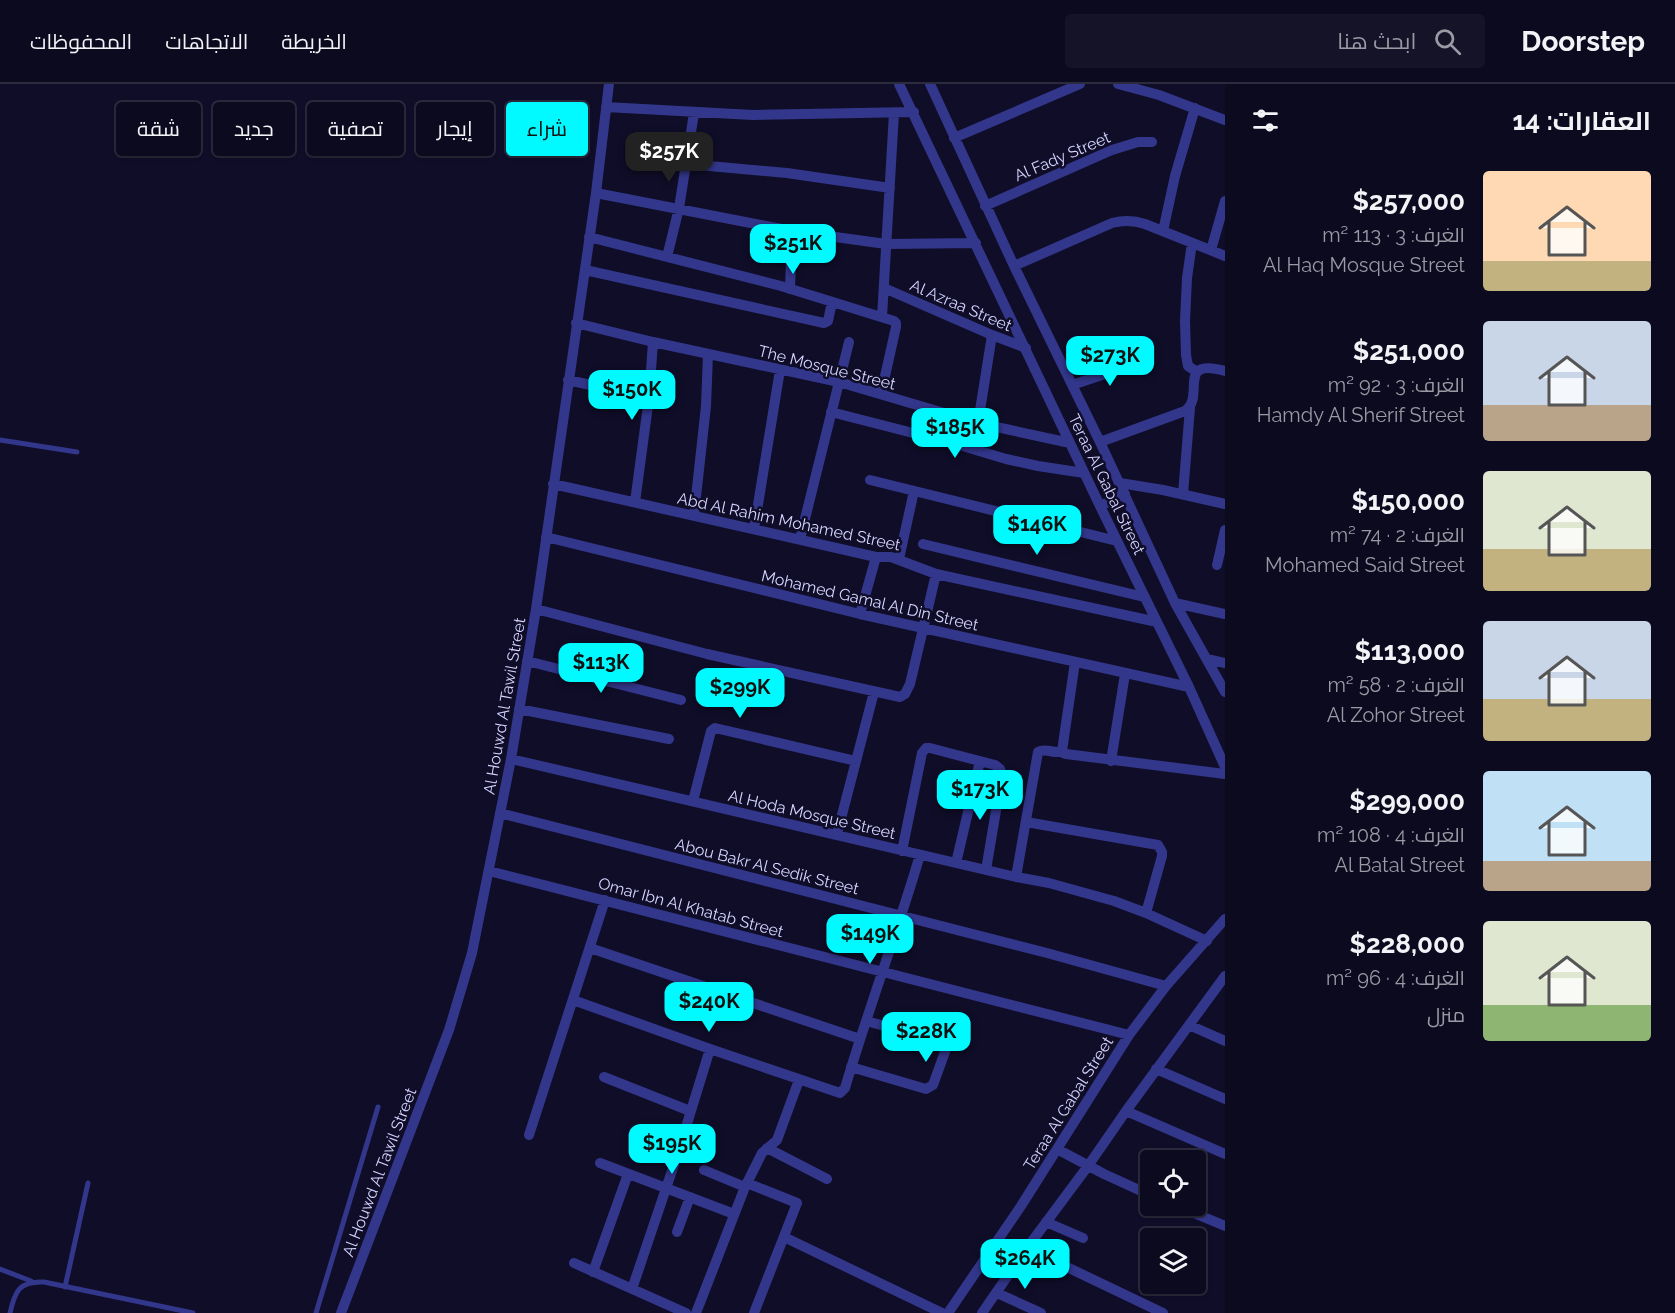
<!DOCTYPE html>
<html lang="ar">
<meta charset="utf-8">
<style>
:root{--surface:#0c0a1f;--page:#151328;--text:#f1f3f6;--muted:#9a9aa4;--line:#2c2b3d;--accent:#01faff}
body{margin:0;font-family:Raleway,Cairo,sans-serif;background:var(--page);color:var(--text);direction:rtl;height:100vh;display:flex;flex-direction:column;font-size:22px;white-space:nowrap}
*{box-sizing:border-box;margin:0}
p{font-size:20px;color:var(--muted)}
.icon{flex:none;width:33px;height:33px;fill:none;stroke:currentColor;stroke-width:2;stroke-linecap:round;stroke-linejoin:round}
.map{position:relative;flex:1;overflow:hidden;direction:ltr}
.details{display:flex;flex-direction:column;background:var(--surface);width:450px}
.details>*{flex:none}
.top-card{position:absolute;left:18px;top:18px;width:570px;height:54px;direction:rtl;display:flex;gap:12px}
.buttons{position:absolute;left:1140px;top:1066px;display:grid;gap:12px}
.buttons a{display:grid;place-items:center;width:66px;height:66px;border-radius:6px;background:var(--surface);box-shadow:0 2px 4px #0004,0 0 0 2px var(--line);font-size:30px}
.price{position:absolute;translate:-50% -51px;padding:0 14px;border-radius:12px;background:var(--accent);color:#111;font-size:20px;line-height:39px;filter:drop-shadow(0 2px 3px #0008)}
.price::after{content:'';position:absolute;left:50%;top:36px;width:18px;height:14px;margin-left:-9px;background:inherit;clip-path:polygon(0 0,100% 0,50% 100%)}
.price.active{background:#222;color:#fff}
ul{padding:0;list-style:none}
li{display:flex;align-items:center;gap:18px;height:150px;padding:0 24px}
li span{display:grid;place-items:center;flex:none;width:168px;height:120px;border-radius:6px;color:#555}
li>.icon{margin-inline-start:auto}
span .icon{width:72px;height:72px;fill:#fffc;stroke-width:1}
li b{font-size:26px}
h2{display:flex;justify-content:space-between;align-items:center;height:72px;padding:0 24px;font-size:26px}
.chip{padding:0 21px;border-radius:6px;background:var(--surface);box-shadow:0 2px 4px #0004,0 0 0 2px var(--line);font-size:21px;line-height:54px}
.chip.active{background:var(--accent);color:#111}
header{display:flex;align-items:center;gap:36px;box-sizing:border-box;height:84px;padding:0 30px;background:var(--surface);border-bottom:2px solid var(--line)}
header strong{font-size:28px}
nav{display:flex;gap:33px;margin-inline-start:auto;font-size:21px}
.search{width:420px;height:54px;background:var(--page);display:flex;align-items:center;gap:15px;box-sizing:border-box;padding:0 21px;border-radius:6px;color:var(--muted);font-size:22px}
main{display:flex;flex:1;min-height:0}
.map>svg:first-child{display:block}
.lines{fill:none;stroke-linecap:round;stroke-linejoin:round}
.service{stroke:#33378c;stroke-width:5}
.minor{stroke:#33378c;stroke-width:10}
.labels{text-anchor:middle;stroke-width:5;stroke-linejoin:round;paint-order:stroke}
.street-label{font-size:16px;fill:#d6d5ff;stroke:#100d29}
</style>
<header>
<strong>Doorstep</strong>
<div class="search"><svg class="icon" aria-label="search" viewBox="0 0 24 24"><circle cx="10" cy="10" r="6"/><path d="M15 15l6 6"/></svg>ابحث هنا</div>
<nav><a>الخريطة</a><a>الاتجاهات</a><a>المحفوظات</a></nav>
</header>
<main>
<section class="details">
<h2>العقارات: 14<svg class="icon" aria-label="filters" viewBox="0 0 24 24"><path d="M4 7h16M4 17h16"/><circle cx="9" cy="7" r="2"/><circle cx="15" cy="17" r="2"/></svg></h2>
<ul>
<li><span style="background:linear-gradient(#ffd9b3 75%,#c2b280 0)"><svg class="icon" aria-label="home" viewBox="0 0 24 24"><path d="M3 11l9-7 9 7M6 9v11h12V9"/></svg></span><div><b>$257,000</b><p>الغرف: 3 · 113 m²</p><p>Al Haq Mosque Street</p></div></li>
<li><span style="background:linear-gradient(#c9d6e8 70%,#b9a48a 0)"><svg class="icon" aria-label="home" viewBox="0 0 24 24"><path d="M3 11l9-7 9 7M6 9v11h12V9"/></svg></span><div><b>$251,000</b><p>الغرف: 3 · 92 m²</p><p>Hamdy Al Sherif Street</p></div></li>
<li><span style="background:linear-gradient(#dfe7d0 65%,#c2b280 0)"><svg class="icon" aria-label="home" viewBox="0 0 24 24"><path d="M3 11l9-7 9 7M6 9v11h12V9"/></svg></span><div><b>$150,000</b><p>الغرف: 2 · 74 m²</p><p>Mohamed Said Street</p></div></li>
<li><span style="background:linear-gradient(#c9d6e8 65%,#c2b280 0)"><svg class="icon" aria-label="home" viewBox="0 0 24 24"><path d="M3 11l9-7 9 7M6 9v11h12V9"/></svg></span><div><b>$113,000</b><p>الغرف: 2 · 58 m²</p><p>Al Zohor Street</p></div></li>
<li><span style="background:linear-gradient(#bfe0f5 75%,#b9a48a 0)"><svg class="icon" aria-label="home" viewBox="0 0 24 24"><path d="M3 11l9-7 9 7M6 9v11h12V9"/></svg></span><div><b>$299,000</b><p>الغرف: 4 · 108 m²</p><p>Al Batal Street</p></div></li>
<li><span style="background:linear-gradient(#dfe7d0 70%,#8fb573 0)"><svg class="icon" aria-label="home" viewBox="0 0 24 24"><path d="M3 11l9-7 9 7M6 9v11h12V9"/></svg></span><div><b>$228,000</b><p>الغرف: 4 · 96 m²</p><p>منزل</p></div></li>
</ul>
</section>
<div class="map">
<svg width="1225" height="1229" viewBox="0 0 1225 1229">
<rect width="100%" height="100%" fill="#100d29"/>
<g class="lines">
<!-- service -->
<path class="service" d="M 0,356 L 77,368
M 0,1185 L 31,1197
M 65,1203 L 88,1099
M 10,1229 C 15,1207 19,1197 44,1198 L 193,1229
M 316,1229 L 378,1023"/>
<!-- minor -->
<path class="minor" d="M 899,0 L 1100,422 L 1189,603 L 1225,683
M 930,0 L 1014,182 L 1100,358 L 1175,519 L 1225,608
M 1118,0 L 1159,11 L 1225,36
M 606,23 L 753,31 L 914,28
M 954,54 L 1080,0
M 687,80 L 787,89 L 890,104
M 596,109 L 792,147 L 886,160 L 976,159
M 985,122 L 1112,66 L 1138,58 L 1152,58
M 1163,147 L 1175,92 L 1195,24
M 589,153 L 781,202 L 894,237 L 896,239 L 896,243 L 881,310
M 1192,159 L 1187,194 L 1185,237 L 1186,271 L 1188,282 L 1197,288
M 1211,166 L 1225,117
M 667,173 L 679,124 L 694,29
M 1014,182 L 1112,139 C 1124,136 1133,136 1145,140 L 1225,172
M 585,186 L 824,239 L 828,237 L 832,218
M 884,204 L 992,251 L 1026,264
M 790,205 L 792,147
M 882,233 L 894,29
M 576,239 L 653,258 L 839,298 L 978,339 L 1070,359
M 568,296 L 649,314
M 1072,301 L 1138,279
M 831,328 L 956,360 L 1006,375 L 1038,382 L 1084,389
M 978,339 L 992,251
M 1100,358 L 1185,327 C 1206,313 1175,273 1225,287
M 956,360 L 961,334
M 870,396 L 1117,457
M 1120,399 L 1163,406 L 1225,420
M 553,400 L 876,473 L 891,473 L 936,490 L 1157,538
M 1183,410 L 1190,324
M 635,418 L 649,314 L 653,258
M 1100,422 L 1125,410
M 694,431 L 706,322 L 708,270
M 754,445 L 780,286
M 546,453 L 860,530 L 1189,603
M 800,455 L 849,258
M 923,460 L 1144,513
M 899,475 L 914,407
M 1217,481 L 1225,446
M 1175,519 L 1225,530
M 536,525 L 707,570 L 900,613 L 905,610 L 910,600 L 936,490
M 860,530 L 876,473
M 1207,575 L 1225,579
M 527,577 L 681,616
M 519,625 L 669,655
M 1061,668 L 1066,670 L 1225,690
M 511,675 L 1016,793 L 1049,799 L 1114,817 L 1146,829 L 1207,857
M 1111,677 L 1125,590
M 693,717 L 711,647 L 715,644 L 856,677
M 500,729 L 1047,869 L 1166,902
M 1026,738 L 1158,761 L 1162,768 L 1162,772 L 1146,829
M 837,750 L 874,608
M 902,767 L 922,669 L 926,664 L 930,664 L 995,681 L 1000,685 L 1002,691 L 986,786
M 956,779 L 980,677
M 489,787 L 1129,951
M 1016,793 L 1038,668 C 1046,663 1055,671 1062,667 L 1075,578
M 590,864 L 860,955
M 573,916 L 710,965 L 840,1009 L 845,1004 C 868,926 897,849 920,771
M 1189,941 L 1225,957
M 851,983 L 926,1005 L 933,1001 L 946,965 L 946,962 L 941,957 L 866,937
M 1156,985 L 1225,1015
M 604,993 L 690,1027
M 1126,1027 L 1225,1070
M 529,1051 L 605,816
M 767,1064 L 827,1095
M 1057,1065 L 1104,1090 L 1150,1111
M 600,1079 L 734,1130
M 704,1086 L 745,1103
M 747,1099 L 797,1119 L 754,1229
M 1177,1122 L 1225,1142
M 1046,1138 L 1083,1154
M 677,1148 L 690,1113
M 784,1153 L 942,1229
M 1027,1164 L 1163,1229
M 574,1179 L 686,1229
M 593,1188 L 628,1090
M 632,1205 L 678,1069 L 710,965
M 997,1209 L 1041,1229
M 341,1229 L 449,946 L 472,869 L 511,675 L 536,525 L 596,109 L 609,0
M 696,1229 L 745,1103 L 762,1069 L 777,1056 L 799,996
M 948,1229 L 1021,1122 L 1129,951 L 1166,902 L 1225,835
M 982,1229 L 1027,1164 L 1088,1082 L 1126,1027 L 1225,892"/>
</g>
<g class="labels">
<!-- street labels -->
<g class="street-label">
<text transform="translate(1062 72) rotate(-23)" y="6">Al Fady Street</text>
<text transform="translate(961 221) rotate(23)" y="6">Al Azraa Street</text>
<text transform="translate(827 283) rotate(14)" y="6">The Mosque Street</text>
<text transform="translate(1107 400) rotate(64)" y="6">Teraa Al Gabal Street</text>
<text transform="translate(789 437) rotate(12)" y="6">Abd Al Rahim Mohamed Street</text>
<text transform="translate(870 516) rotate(13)" y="6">Mohamed Gamal Al Din Street</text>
<text transform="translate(504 622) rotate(-80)" y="6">Al Houwd Al Tawil Street</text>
<text transform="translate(812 730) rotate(13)" y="6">Al Hoda Mosque Street</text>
<text transform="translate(767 782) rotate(14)" y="6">Abou Bakr Al Sedik Street</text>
<text transform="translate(691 823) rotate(15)" y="6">Omar Ibn Al Khatab Street</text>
<text transform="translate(1068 1019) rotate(-58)" y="6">Teraa Al Gabal Street</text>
<text transform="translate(379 1088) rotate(-69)" y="6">Al Houwd Al Tawil Street</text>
</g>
</g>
</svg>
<div class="buttons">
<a><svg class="icon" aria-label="locate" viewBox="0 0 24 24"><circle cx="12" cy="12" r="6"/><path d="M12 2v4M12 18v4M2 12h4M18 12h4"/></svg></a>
<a><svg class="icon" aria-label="layers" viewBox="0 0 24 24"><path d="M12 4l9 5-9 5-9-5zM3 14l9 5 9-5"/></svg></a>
</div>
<b class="price active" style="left:669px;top:99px">$257K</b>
<b class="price" style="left:793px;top:191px">$251K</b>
<b class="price" style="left:1110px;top:303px">$273K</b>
<b class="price" style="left:632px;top:337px">$150K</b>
<b class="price" style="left:955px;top:375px">$185K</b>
<b class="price" style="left:1037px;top:472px">$146K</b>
<b class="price" style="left:601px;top:610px">$113K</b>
<b class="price" style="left:740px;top:635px">$299K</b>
<b class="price" style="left:980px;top:737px">$173K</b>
<b class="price" style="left:870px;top:881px">$149K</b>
<b class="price" style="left:709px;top:949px">$240K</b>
<b class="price" style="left:926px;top:979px">$228K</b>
<b class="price" style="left:672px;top:1091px">$195K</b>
<b class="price" style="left:1025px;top:1206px">$264K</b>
<div class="top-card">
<a class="chip active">شراء</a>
<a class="chip">إيجار</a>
<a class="chip">تصفية</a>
<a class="chip">جديد</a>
<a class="chip">شقة</a>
</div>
</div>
</main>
